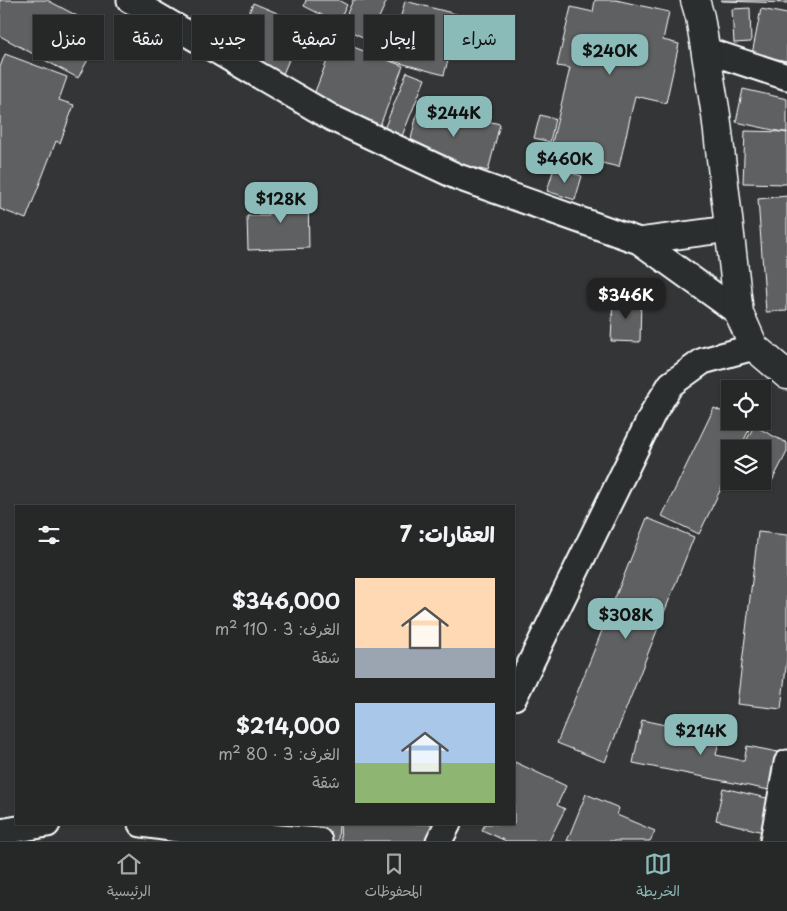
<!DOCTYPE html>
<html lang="ar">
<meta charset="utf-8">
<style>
:root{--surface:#262828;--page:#323434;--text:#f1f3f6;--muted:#a4a6a8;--line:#424445;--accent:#8bbbb9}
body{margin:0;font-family:"Playpen Sans","Playpen Sans Arabic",sans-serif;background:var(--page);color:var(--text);direction:rtl;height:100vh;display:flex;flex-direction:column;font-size:19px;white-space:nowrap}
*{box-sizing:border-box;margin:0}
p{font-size:16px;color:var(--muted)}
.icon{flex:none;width:28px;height:28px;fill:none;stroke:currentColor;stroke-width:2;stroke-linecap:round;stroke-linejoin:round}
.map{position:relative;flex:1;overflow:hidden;direction:ltr}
.sheet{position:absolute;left:15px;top:505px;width:500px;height:320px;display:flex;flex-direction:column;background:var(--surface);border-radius:0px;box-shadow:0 1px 4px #0004,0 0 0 1px var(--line);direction:rtl}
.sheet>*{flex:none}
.top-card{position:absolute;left:15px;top:15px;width:500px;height:45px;direction:rtl;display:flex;gap:10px}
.fabs{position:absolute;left:721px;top:380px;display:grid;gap:10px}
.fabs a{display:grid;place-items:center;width:50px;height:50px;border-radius:0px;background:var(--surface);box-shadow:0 1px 4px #0004,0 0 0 1px var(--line);font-size:25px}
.price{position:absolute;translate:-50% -42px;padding:0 11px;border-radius:10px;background:var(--accent);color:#111;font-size:16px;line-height:32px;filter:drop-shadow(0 1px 2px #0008)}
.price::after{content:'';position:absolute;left:50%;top:30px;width:15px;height:11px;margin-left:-8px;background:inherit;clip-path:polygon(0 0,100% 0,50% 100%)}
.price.active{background:#222;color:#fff}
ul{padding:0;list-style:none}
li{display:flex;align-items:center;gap:15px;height:125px;padding:0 20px}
li span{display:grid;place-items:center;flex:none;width:140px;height:100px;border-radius:0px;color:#555}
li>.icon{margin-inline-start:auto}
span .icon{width:60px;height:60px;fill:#fffc;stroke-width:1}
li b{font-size:21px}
h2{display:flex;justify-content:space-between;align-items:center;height:60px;padding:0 20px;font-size:21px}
.tag{padding:0 18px;border-radius:0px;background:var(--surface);box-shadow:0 1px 4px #0004,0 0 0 1px var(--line);font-size:18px;line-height:45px}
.tag.active{background:var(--accent);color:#111}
.tabs{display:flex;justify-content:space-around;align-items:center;height:70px;border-top:1px solid var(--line);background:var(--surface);font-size:14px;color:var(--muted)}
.tabs a{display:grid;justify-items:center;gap:2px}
.tabs .active{color:var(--accent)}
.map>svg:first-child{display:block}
.building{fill:#5f6162;stroke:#fff}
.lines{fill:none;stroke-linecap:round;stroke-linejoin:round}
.minor-casing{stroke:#fff;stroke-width:29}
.tertiary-casing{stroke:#fff;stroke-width:31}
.minor{stroke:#2a2d2e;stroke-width:25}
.tertiary{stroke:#2a2d2e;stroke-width:28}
</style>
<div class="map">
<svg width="787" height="841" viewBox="0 0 787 841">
<rect width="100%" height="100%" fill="#333536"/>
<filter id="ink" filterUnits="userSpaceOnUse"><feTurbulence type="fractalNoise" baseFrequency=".02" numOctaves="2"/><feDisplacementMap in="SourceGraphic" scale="10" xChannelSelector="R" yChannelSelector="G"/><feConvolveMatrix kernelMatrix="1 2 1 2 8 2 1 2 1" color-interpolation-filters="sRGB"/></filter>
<g filter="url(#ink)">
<!-- building -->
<path class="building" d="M 0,0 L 47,0 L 104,30 L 78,78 L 0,36 Z
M 306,0 L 338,0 L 347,5 L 338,23 L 304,6 Z
M 353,0 L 387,0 L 369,40 L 341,27 Z
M 595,0 L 616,0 L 669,12 L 663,40 L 679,44 L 666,103 L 635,96 L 619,167 L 550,151 L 570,68 L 557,66 L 571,7 L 593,12 Z
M 721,0 L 787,0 L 787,3 L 721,1 Z
M 405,1 L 460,15 L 444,75 L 389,60 Z
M 253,3 L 304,24 L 280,81 L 215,54 L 230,19 L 244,25 Z
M 750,8 L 751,42 L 734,43 L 732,9 Z
M 761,9 L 787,14 L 787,61 L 752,54 Z
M 335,40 L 403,66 L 374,141 L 306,115 Z
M 5,54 L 67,77 L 59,100 L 74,105 L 60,143 L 56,141 L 26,219 L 0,209 L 0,67 Z
M 407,72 L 425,79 L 400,141 L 382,134 Z
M 743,89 L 787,99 L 787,133 L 736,122 Z
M 419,105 L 500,124 L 488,171 L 408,152 Z
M 540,115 L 555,119 L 550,142 L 534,138 Z
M 745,131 L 787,132 L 787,184 L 743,183 Z
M 554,168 L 582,176 L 575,200 L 547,191 Z
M 308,192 L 309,248 L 248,250 L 247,216 L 269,216 L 269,193 Z
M 787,196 L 787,311 L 766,312 L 758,199 Z
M 613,298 L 641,299 L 640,342 L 611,341 Z
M 714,408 L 730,415 L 730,421 L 743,421 L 751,425 L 740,449 L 730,449 L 730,470 L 699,534 L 662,516 Z
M 754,426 L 787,443 L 787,452 L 771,483 L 762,479 L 762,449 L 742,449 Z
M 647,518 L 694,537 L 605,762 L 557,743 Z
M 758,532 L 787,535 L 787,659 L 781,709 L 737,704 Z
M 642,720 L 720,737 L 716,755 L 744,761 L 747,746 L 778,752 L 769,790 L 633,763 Z
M 515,762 L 566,786 L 557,805 L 565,809 L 549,841 L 506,841 L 482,830 L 485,824 L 514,824 L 514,765 Z
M 723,788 L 771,799 L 763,832 L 716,820 Z
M 586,794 L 619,808 L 617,815 L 655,831 L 650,841 L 567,841 Z
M 247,824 L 339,824 L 338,841 L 247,841 Z
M 340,824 L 440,824 L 442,841 L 341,841 Z"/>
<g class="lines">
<!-- minor casing -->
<g class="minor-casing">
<path id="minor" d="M 130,0 L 332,118 L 458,177 L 639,241 L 739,313
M 705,50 L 787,77
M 639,241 L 729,229
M 514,697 L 654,411 L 671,384 L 703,361 L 754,347
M 141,824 L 190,831 L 319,841
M 0,832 L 47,824
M 439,841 L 448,824
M 773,841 L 787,763"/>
</g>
<!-- tertiary casing -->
<g class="tertiary-casing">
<path id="tertiary" d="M 695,0 L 700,17 L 716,115 L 739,313 L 754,347 L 787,375"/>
</g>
<!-- minor -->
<use href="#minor" class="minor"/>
<!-- tertiary -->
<use href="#tertiary" class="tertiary"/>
</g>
</g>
</svg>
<div class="fabs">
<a><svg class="icon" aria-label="locate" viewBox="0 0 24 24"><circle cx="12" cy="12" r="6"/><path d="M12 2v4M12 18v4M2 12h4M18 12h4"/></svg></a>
<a><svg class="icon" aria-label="layers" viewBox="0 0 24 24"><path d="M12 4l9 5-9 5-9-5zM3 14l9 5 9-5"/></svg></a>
</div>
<b class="price" style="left:610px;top:76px">$240K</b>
<b class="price" style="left:454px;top:138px">$244K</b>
<b class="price" style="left:565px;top:184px">$460K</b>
<b class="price" style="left:281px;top:224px">$128K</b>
<b class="price active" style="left:626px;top:320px">$346K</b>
<b class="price" style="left:626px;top:640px">$308K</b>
<b class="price" style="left:701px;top:756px">$214K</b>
<div class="top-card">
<a class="tag active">شراء</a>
<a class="tag">إيجار</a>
<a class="tag">تصفية</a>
<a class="tag">جديد</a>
<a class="tag">شقة</a>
<a class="tag">منزل</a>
</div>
<section class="sheet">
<h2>العقارات: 7<svg class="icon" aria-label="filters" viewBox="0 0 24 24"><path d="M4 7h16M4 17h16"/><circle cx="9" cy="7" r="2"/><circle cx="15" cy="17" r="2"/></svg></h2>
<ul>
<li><span style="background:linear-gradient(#ffd9b3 70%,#9aa5b1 0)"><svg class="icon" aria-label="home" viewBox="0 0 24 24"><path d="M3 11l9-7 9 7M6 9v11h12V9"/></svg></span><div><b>$346,000</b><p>الغرف: 3 · 110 m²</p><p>شقة</p></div></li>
<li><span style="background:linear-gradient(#a9c7e8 60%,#8fb573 0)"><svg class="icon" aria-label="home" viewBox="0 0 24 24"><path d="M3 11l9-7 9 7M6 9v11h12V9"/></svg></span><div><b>$214,000</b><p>الغرف: 3 · 80 m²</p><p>شقة</p></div></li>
</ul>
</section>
</div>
<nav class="tabs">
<a class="active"><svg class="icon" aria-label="map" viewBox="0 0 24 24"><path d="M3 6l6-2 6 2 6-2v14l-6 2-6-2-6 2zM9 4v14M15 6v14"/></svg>الخريطة</a>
<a><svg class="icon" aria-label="saved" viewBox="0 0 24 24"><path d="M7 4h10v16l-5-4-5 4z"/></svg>المحفوظات</a>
<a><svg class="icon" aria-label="home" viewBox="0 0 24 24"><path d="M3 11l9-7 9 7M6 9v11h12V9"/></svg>الرئيسية</a>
</nav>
